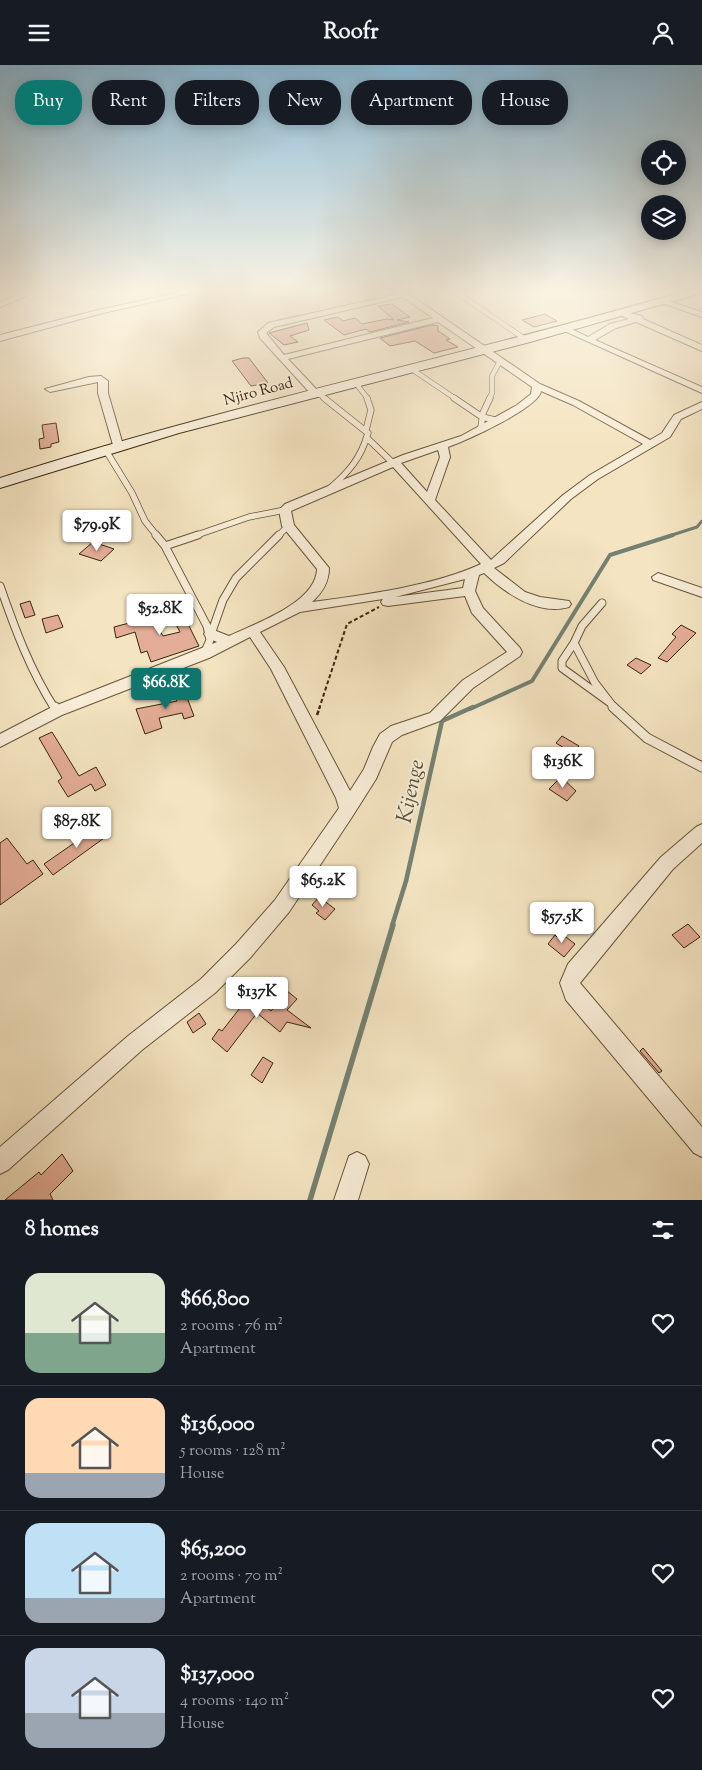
<!DOCTYPE html>
<meta charset="utf-8">
<style>
:root{--surface:#171b24;--page:#20242c;--text:#f1f3f6;--muted:#9ea1a6;--line:#363941;--accent:#0f766e}
body{margin:0;font-family:"Sorts Mill Goudy",serif;background:var(--page);color:var(--text);height:100vh;display:flex;flex-direction:column;font-size:19px;white-space:nowrap}
*{box-sizing:border-box;margin:0}
p{font-size:16px;color:var(--muted)}
.icon{flex:none;width:28px;height:28px;fill:none;stroke:currentColor;stroke-width:2;stroke-linecap:round;stroke-linejoin:round}
.map{position:relative;height:1135px;overflow:hidden}
.sheet{display:flex;flex-direction:column;background:var(--surface);flex:1}
.sheet>*{flex:none}
.banner{position:absolute;left:15px;top:15px;width:672px;height:45px;display:flex;gap:10px}
.controls{position:absolute;left:641px;top:75px;display:grid;gap:10px}
.controls a{display:grid;place-items:center;width:45px;height:45px;border-radius:50%;background:var(--surface);box-shadow:0 2px 12px #0003;font-size:25px}
.price{position:absolute;translate:-50% -42px;padding:0 11px;border-radius:5px;background:#fff;color:#222;font-size:16px;line-height:32px;filter:drop-shadow(0 1px 2px #0008)}
.price::after{content:'';position:absolute;left:50%;top:30px;width:15px;height:11px;margin-left:-8px;background:inherit;clip-path:polygon(0 0,100% 0,50% 100%)}
.price.selected{background:var(--accent);color:#fff}
ul{padding:0;list-style:none}
li{display:flex;align-items:center;gap:15px;height:125px;padding:0 25px}
li+li{border-top:1px solid var(--line)}
li span{display:grid;place-items:center;flex:none;width:140px;height:100px;border-radius:15px;color:#555}
li>.icon{margin-inline-start:auto}
span .icon{width:60px;height:60px;fill:#fffc;stroke-width:1}
li b{font-size:21px}
h2{display:flex;justify-content:space-between;align-items:center;height:60px;padding:0 25px;font-size:21px}
.pill{padding:0 18px;border-radius:20px;background:var(--surface);box-shadow:0 2px 12px #0003;font-size:18px;line-height:45px}
.pill.selected{background:var(--accent);color:#fff}
header{display:flex;justify-content:space-between;align-items:center;height:65px;padding:0 25px;background:var(--surface);font-size:22px;font-weight:700}
.map>svg:first-child{display:block}
.lines{fill:none;stroke-linecap:round;stroke-linejoin:round}
.stream-far3{stroke:#748172;stroke-width:3}
.stream-far2{stroke:#748172;stroke-width:4}
.stream-far1{stroke:#748172;stroke-width:4.5}
.stream{stroke:#748172;stroke-width:5.5}
.building{fill:#e4ad97;stroke:#38250d}
.lane-far3-casing{stroke:#67553a;stroke-width:5.5}
.lane-far2-casing{stroke:#67553a;stroke-width:7}
.lane-far1-casing{stroke:#67553a;stroke-width:9}
.lane-casing{stroke:#67553a;stroke-width:11}
.street-casing{stroke:#67553a;stroke-width:2}
.secondary-casing{stroke:#38250d;stroke-width:2}
.path-far1{stroke:#38250d;stroke-width:2;stroke-dasharray:4 2.5;stroke-linecap:butt}
.path{stroke:#38250d;stroke-width:2.5;stroke-dasharray:4.5 3;stroke-linecap:butt}
.lane-far3{stroke:#f8edd7;stroke-width:4.5}
.lane-far2{stroke:#f8edd7;stroke-width:5.5}
.lane-far1{stroke:#f8edd7;stroke-width:7}
.lane{stroke:#f8edd7;stroke-width:9}
.street{fill:#f8edd7;fill-rule:evenodd}
.secondary{fill:#f8edd7;fill-rule:evenodd}
.labels{text-anchor:middle;stroke-width:4;stroke-linejoin:round;paint-order:stroke}
.far-street-label{font-size:15px;fill:#38250d;stroke:#f8edd7}
.near-water-label{font-size:22px;font-style:italic;fill:#56533f;stroke:#f8edd7}
</style>
<header><svg class="icon" aria-label="menu" viewBox="0 0 24 24"><path d="M4 6h16M4 12h16M4 18h16"/></svg>Roofr<svg class="icon" aria-label="person" viewBox="0 0 24 24"><circle cx="12" cy="8" r="4"/><path d="M4 21q1-7 8-7t8 7"/></svg></header>
<div class="map">
<svg width="702" height="1135" viewBox="0 0 702 1135">
<rect width="100%" height="100%" fill="#f4e4c1"/>
<filter id="stains"><feTurbulence type="fractalNoise" baseFrequency=".004" numOctaves="4"/><feColorMatrix values="0 0 0 0 .2 0 0 0 0 .09 0 0 0 0 .02 0 0 0 .5 -.17"/></filter>
<radialGradient id="worn" r=".72"><stop offset=".6" stop-color="#630" stop-opacity="0"/><stop offset="1" stop-color="#630" stop-opacity=".3"/></radialGradient>
<g class="lines">
<!-- stream-far3 -->
<path class="stream-far3" d="M 669,471 L 697,462 L 702,456"/>
<!-- stream-far2 -->
<path class="stream-far2" d="M 470,644 L 532,616 L 610,490 L 673,470"/>
<!-- stream-far1 -->
<path class="stream-far1" d="M 392,861 L 406,816 L 442,656 L 473,642"/>
<!-- stream -->
<path class="stream" d="M 310,1135 L 393,860"/>
</g>
<!-- building -->
<path class="building" d="M 392,239 L 410,252 L 397,255 L 409,257 L 370,267 L 366,264 L 344,270 L 324,255 L 338,252 L 343,256 L 355,253 L 362,259 L 387,254 L 394,255 L 378,241 Z
M 545,249 L 557,256 L 534,262 L 522,255 Z
M 307,258 L 309,265 L 290,271 L 298,277 L 284,280 L 269,268 Z
M 432,260 L 438,261 L 438,266 L 450,274 L 446,275 L 458,282 L 434,288 L 415,276 L 390,281 L 380,273 Z
M 243,293 L 249,293 L 268,318 L 251,321 L 232,296 Z
M 56,358 L 59,377 L 51,379 L 51,382 L 40,384 L 39,374 L 44,373 L 42,360 Z
M 93,477 L 114,484 L 101,496 L 79,489 Z
M 30,536 L 35,550 L 25,553 L 20,539 Z
M 180,543 L 199,581 L 151,597 L 147,586 L 141,588 L 135,567 L 116,573 L 114,562 L 133,557 L 132,555 L 149,549 L 163,571 L 180,567 L 169,546 Z
M 58,550 L 63,562 L 46,568 L 42,554 Z
M 681,560 L 696,568 L 667,597 L 658,593 L 676,572 L 672,569 Z
M 636,593 L 651,600 L 641,609 L 627,600 Z
M 180,614 L 194,651 L 184,654 L 182,648 L 159,653 L 162,663 L 145,669 L 136,644 L 177,636 L 170,617 Z
M 52,667 L 79,711 L 96,702 L 106,720 L 95,726 L 91,719 L 68,732 L 58,716 L 62,713 L 39,673 Z
M 562,671 L 579,681 L 572,688 L 556,678 Z
M 561,712 L 576,726 L 567,736 L 549,724 Z
M 103,758 L 111,768 L 53,810 L 44,799 Z
M 7,773 L 27,799 L 33,795 L 43,809 L 0,840 L 0,778 Z
M 333,805 L 353,817 L 347,825 L 328,813 Z
M 319,832 L 335,844 L 325,855 L 316,848 L 319,846 L 312,840 Z
M 688,859 L 700,872 L 684,883 L 672,870 Z
M 561,868 L 575,879 L 564,892 L 548,879 L 555,870 L 557,872 Z
M 287,926 L 297,934 L 287,945 L 311,963 L 287,957 L 280,967 L 257,948 L 227,987 L 212,974 L 219,964 L 222,966 L 243,939 L 240,937 L 248,928 L 271,946 Z
M 199,948 L 206,959 L 193,968 L 187,957 Z
M 643,983 L 662,1006 L 659,1008 L 640,986 Z
M 263,992 L 273,998 L 262,1018 L 251,1010 Z
M 62,1089 L 73,1106 L 50,1129 L 53,1135 L 5,1135 L 39,1107 L 41,1110 Z"/>
<g class="lines">
<!-- lane-far3 casing -->
<g class="lane-far3-casing">
<path id="lane-far3" d="M 453,225 L 525,274
M 410,303 L 456,334
M 355,317 L 368,334
M 317,328 L 326,334
M 489,334 L 492,328 L 492,311 L 500,296"/>
</g>
<!-- lane-far2 casing -->
<g class="lane-far2-casing">
<path id="lane-far2" d="M 324,333 L 368,368 C 361,393 349,407 329,424
M 454,333 L 482,352 L 495,355
M 481,362 L 483,348 L 490,333
M 366,365 L 371,345 L 367,333
M 367,373 L 393,398
M 105,384 L 132,428 L 145,456 L 157,471
M 194,471 L 249,452 L 285,445
M 278,471 L 288,461"/>
</g>
<!-- lane-far1 casing -->
<g class="lane-far1-casing">
<path id="lane-far1" d="M 156,470 L 165,481 L 207,561 L 210,575 L 204,589
M 165,481 L 198,470
M 0,521 C 15,564 30,605 55,644
M 602,538 L 582,561 L 574,578 L 595,618 L 615,644
M 211,569 L 223,535 L 236,513 L 279,470
M 574,578 L 562,596 L 562,603 L 609,637"/>
</g>
<!-- lane casing -->
<g class="lane-casing">
<path id="lane" d="M 55,642 L 57,646
M 613,642 L 647,673 L 702,702"/>
</g>
<!-- street casing -->
<g class="street-casing">
<path id="street" d="M 31,225 L 41,225 L 0,242 L 0,237 Z
M 191,225 L 204,225 L 99,249 L 0,276 L 0,270 L 98,245 Z
M 394,225 L 403,225 L 540,319 L 579,336 L 650,375 L 662,368 L 674,350 L 702,337 L 702,344 L 681,354 L 670,372 L 598,414 L 571,434 L 504,498 L 494,503 L 525,527 L 540,532 L 569,536 L 571,539 L 569,542 C 538,551 505,528 484,508 L 479,510 L 475,526 L 483,543 L 520,583 L 522,587 L 520,591 L 473,623 L 440,656 L 402,670 L 392,677 L 376,714 L 352,752 L 289,847 L 250,893 L 215,928 L 142,985 L 8,1105 L 0,1109 L 0,1082 L 128,971 L 201,914 L 236,879 L 275,835 L 339,743 L 336,733 L 271,604 L 250,572 L 209,593 L 62,650 L 0,682 L 0,669 L 52,642 L 217,577 L 206,572 L 204,569 L 206,566 L 211,564 L 229,571 C 256,558 316,538 317,504 L 282,461 L 279,445 L 285,439 L 403,390 L 461,371 L 517,340 L 531,329 L 532,322 L 438,257 L 288,294 L 318,326 L 318,330 L 312,330 L 260,273 L 258,267 L 268,258 L 398,229 ZM 403,232 L 433,253 L 284,290 L 266,268 L 274,262 ZM 541,326 L 573,340 L 643,379 L 590,410 L 563,430 L 491,495 L 435,435 L 450,392 L 448,382 C 465,376 539,343 541,326 ZM 438,385 L 440,392 L 427,427 L 401,398 ZM 393,402 L 481,499 C 434,521 364,530 312,537 C 323,527 329,517 329,503 L 294,460 L 291,446 ZM 465,514 L 463,523 L 395,532 L 399,531 ZM 465,531 L 472,548 L 507,587 L 463,615 L 430,648 L 391,661 L 380,669 L 373,682 L 364,704 L 350,726 L 284,602 L 260,567 L 300,547 L 383,534 L 381,537 L 383,540 L 388,541 Z
M 662,234 L 702,247 L 702,252 L 662,238 Z
M 620,246 L 642,251 L 643,254 L 702,280 L 702,286 L 636,257 L 616,263 L 595,275 L 702,322 L 702,328 L 560,264 L 567,262 L 588,272 L 610,259 L 629,254 L 620,250 Z
M 89,312 L 101,311 L 108,316 L 108,328 L 123,380 L 122,382 L 114,382 L 113,380 L 98,328 L 98,317 L 50,327 L 45,324 Z
M 658,508 L 702,523 L 702,532 L 653,515 L 652,512 Z
M 702,759 L 702,778 L 673,804 L 580,918 L 702,1062 L 702,1092 L 694,1088 L 566,935 L 560,918 L 568,899 L 661,792 L 696,762 Z
M 357,1087 L 365,1091 L 369,1099 L 358,1135 L 334,1135 L 349,1091 Z"/>
</g>
<!-- secondary casing -->
<g class="secondary-casing">
<path id="secondary" d="M 689,225 L 702,225 L 702,228 L 530,277 L 179,368 L 0,423 L 0,413 C 227,340 460,292 689,225 Z"/>
</g>
<!-- path-far1 -->
<path class="path-far1" d="M 319,644 L 347,559 L 379,542"/>
<!-- path -->
<path class="path" d="M 317,650 L 320,642"/>
<!-- lane-far3 -->
<use href="#lane-far3" class="lane-far3"/>
<!-- lane-far2 -->
<use href="#lane-far2" class="lane-far2"/>
<!-- lane-far1 -->
<use href="#lane-far1" class="lane-far1"/>
<!-- lane -->
<use href="#lane" class="lane"/>
<!-- street -->
<use href="#street" class="street"/>
<!-- secondary -->
<use href="#secondary" class="secondary"/>
</g>
<!-- sky -->
<linearGradient id="sky" x2="0" y2="1"><stop stop-color="#89b8d4"/><stop offset="0.59" stop-color="#faf3e3"/><stop offset="1" stop-color="#faf3e3" stop-opacity="0"/></linearGradient>
<rect width="702" height="384" fill="url(#sky)"/>
<g class="labels">
<!-- far-street labels -->
<g class="far-street-label">
<text transform="translate(258 326) rotate(-15)" y="5">Njiro Road</text>
</g>
<!-- near-water labels -->
<g class="near-water-label">
<text transform="translate(409 726) rotate(-78)" y="8">Kijenge</text>
</g>
</g>
<rect width="100%" height="100%" filter="url(#stains)"/>
<rect width="100%" height="100%" fill="url(#worn)"/>
</svg>
<div class="controls">
<a><svg class="icon" aria-label="locate" viewBox="0 0 24 24"><circle cx="12" cy="12" r="6"/><path d="M12 2v4M12 18v4M2 12h4M18 12h4"/></svg></a>
<a><svg class="icon" aria-label="layers" viewBox="0 0 24 24"><path d="M12 4l9 5-9 5-9-5zM3 14l9 5 9-5"/></svg></a>
</div>
<b class="price" style="left:97px;top:487px">$79.9K</b>
<b class="price" style="left:160px;top:571px">$52.8K</b>
<b class="price selected" style="left:166px;top:645px">$66.8K</b>
<b class="price" style="left:563px;top:724px">$136K</b>
<b class="price" style="left:77px;top:784px">$87.8K</b>
<b class="price" style="left:323px;top:843px">$65.2K</b>
<b class="price" style="left:562px;top:879px">$57.5K</b>
<b class="price" style="left:257px;top:954px">$137K</b>
<div class="banner">
<a class="pill selected">Buy</a>
<a class="pill">Rent</a>
<a class="pill">Filters</a>
<a class="pill">New</a>
<a class="pill">Apartment</a>
<a class="pill">House</a>
</div>
</div>
<section class="sheet">
<h2>8 homes<svg class="icon" aria-label="filters" viewBox="0 0 24 24"><path d="M4 7h16M4 17h16"/><circle cx="9" cy="7" r="2"/><circle cx="15" cy="17" r="2"/></svg></h2>
<ul>
<li><span style="background:linear-gradient(#dfe7d0 60%,#7fa58c 0)"><svg class="icon" aria-label="home" viewBox="0 0 24 24"><path d="M3 11l9-7 9 7M6 9v11h12V9"/></svg></span><div><b>$66,800</b><p>2 rooms · 76 m²</p><p>Apartment</p></div><svg class="icon" aria-label="heart" viewBox="0 0 24 24"><path d="M12 20l-8-8c-3-5 5-10 8-4 3-6 11-1 8 4z"/></svg></li>
<li><span style="background:linear-gradient(#ffd9b3 75%,#9aa5b1 0)"><svg class="icon" aria-label="home" viewBox="0 0 24 24"><path d="M3 11l9-7 9 7M6 9v11h12V9"/></svg></span><div><b>$136,000</b><p>5 rooms · 128 m²</p><p>House</p></div><svg class="icon" aria-label="heart" viewBox="0 0 24 24"><path d="M12 20l-8-8c-3-5 5-10 8-4 3-6 11-1 8 4z"/></svg></li>
<li><span style="background:linear-gradient(#bfe0f5 75%,#9aa5b1 0)"><svg class="icon" aria-label="home" viewBox="0 0 24 24"><path d="M3 11l9-7 9 7M6 9v11h12V9"/></svg></span><div><b>$65,200</b><p>2 rooms · 70 m²</p><p>Apartment</p></div><svg class="icon" aria-label="heart" viewBox="0 0 24 24"><path d="M12 20l-8-8c-3-5 5-10 8-4 3-6 11-1 8 4z"/></svg></li>
<li><span style="background:linear-gradient(#c9d6e8 65%,#9aa5b1 0)"><svg class="icon" aria-label="home" viewBox="0 0 24 24"><path d="M3 11l9-7 9 7M6 9v11h12V9"/></svg></span><div><b>$137,000</b><p>4 rooms · 140 m²</p><p>House</p></div><svg class="icon" aria-label="heart" viewBox="0 0 24 24"><path d="M12 20l-8-8c-3-5 5-10 8-4 3-6 11-1 8 4z"/></svg></li>
</ul>
</section>
